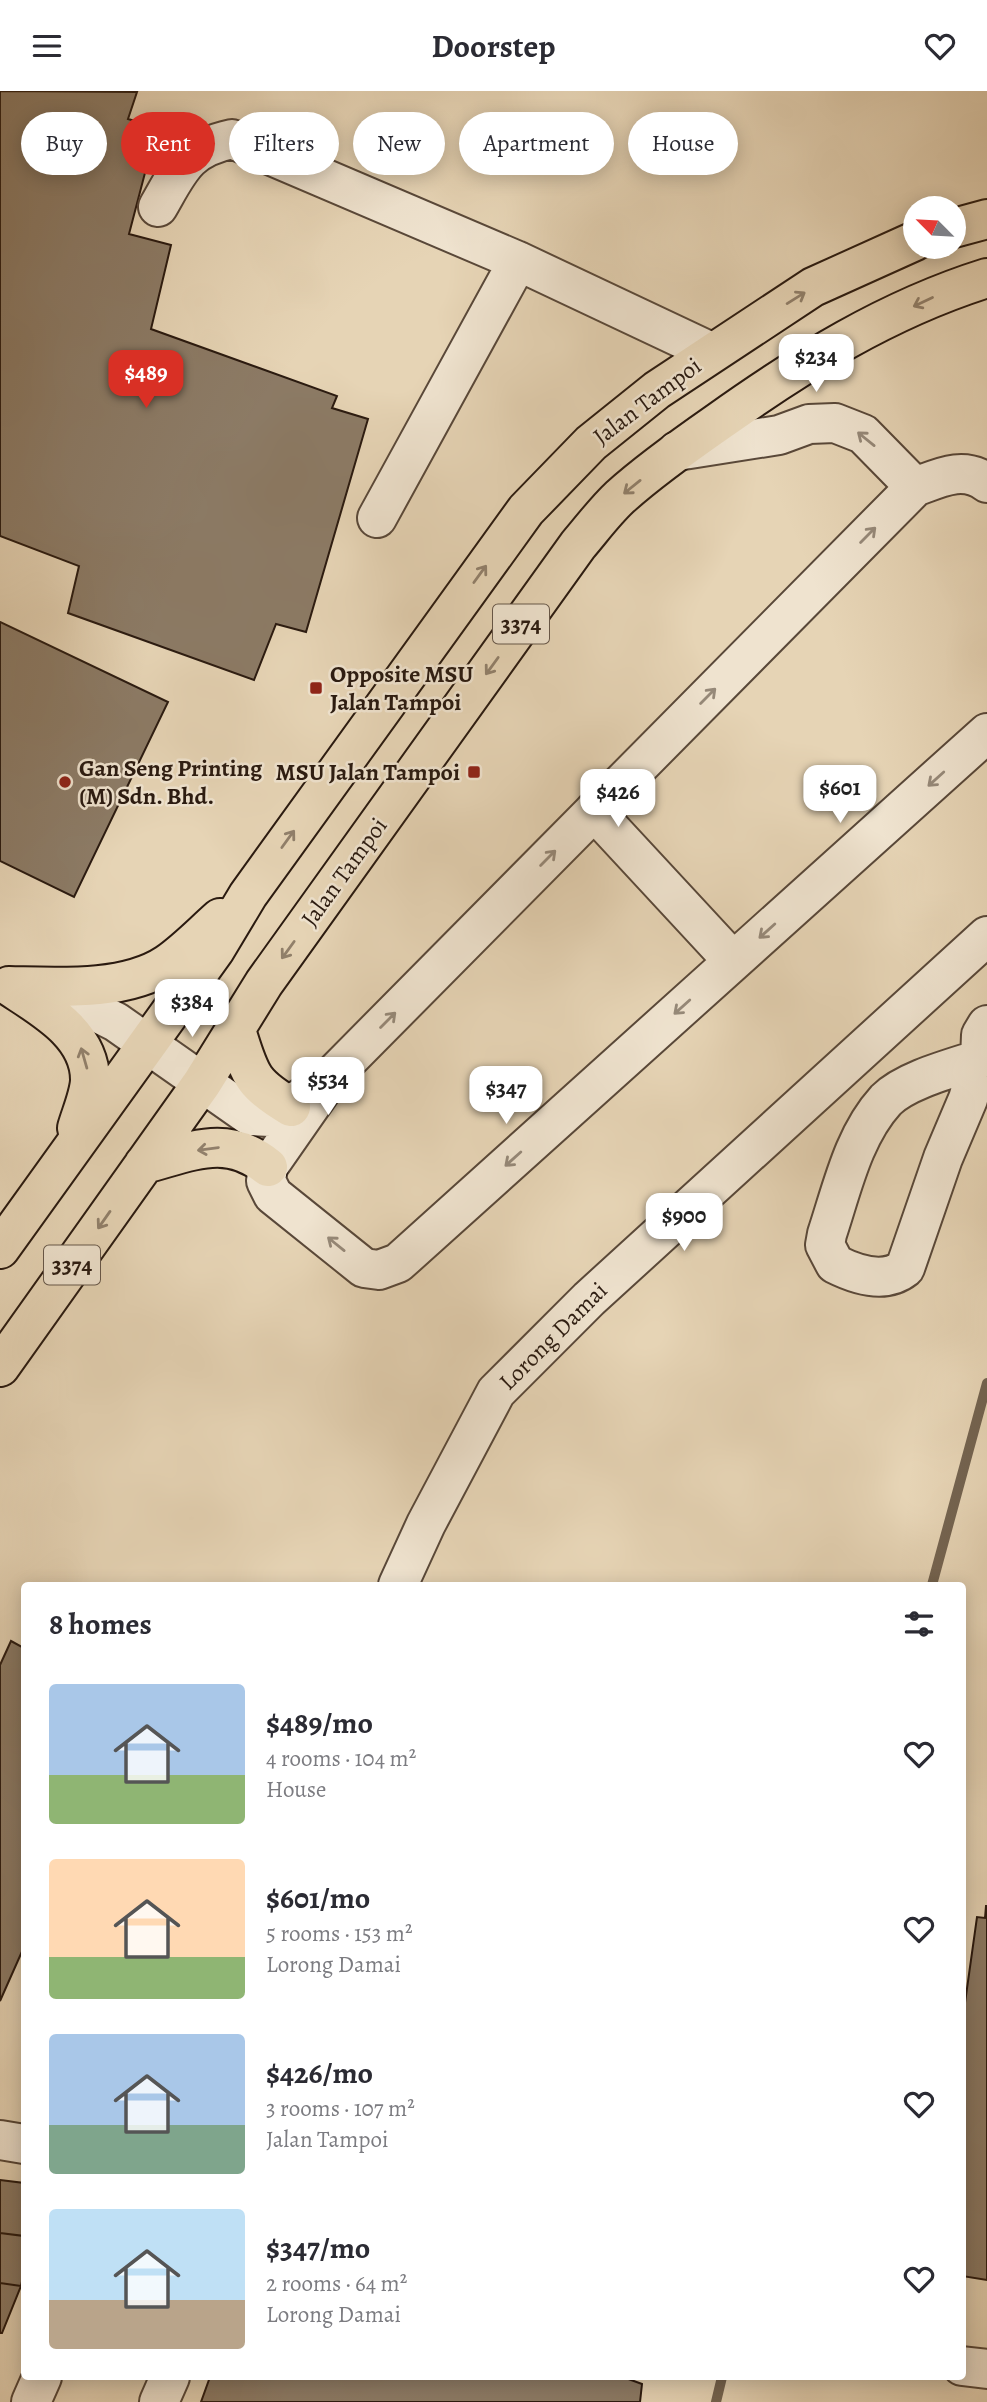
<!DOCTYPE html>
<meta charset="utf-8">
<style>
:root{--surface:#fff;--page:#f2f2f3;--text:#2b2b33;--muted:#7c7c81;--accent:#d93025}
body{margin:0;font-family:Alegreya,serif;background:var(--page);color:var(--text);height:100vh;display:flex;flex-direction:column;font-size:26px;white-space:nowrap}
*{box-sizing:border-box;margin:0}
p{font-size:23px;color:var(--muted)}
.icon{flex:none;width:38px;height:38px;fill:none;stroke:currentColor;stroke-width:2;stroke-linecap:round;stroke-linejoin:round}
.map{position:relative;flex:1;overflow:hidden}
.sheet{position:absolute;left:21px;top:1491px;width:945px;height:798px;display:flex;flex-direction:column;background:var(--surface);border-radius:7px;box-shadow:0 4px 18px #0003}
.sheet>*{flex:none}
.banner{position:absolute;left:21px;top:21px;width:945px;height:63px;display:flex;gap:14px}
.needle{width:46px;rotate:294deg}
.fabs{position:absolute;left:903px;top:105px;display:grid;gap:14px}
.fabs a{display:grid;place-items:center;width:63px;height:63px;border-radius:50%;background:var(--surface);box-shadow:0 4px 18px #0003;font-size:35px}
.price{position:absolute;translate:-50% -60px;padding:0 16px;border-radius:14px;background:#fff;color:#222;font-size:23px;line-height:46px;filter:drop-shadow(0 2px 4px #0008)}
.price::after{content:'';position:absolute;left:50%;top:42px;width:21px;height:16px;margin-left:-10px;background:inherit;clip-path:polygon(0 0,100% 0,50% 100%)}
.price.on{background:var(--accent);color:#fff}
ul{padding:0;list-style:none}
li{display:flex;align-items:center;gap:21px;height:175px;padding:0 28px}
li span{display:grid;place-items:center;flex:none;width:196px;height:140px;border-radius:7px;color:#555}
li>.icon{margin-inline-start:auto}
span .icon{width:84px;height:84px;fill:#fffc;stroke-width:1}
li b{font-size:30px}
h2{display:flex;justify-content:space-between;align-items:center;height:84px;padding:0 28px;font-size:30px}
.pill{padding:0 24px;border-radius:32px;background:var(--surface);box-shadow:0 4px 18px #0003;font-size:24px;line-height:63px}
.pill.on{background:var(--accent);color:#fff}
header{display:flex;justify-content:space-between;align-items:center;height:91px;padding:0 28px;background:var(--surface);font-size:32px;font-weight:700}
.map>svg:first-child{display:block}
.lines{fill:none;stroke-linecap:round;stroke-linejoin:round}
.stream{stroke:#746451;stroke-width:10}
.building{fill:#8c7b66;stroke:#2a1a10;stroke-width:2}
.minor-casing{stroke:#594839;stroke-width:42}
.major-casing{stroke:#2a1a10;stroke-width:42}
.minor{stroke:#efe3cf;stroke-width:38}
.major{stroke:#e6d4b5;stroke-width:38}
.oneway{stroke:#91806b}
.oneway2{stroke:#968979}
.poi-dot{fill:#8f2418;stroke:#efe3cf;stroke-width:2.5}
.labels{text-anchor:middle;stroke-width:5;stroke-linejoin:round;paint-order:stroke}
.shield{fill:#efe3cf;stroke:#655649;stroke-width:2}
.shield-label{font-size:23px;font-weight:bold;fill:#2a1a10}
.street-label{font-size:24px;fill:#2a1a10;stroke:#efe3cf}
.poi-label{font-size:24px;font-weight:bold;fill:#2a1a10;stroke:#efe3cf;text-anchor:start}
</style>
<header><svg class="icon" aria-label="menu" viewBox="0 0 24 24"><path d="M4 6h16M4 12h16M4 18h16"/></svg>Doorstep<svg class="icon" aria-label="heart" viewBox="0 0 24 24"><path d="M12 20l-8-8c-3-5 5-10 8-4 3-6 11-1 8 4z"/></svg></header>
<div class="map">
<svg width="987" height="2311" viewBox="0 0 987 2311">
<rect width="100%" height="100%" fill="#e6d4b5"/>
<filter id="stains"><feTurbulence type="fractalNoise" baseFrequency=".00286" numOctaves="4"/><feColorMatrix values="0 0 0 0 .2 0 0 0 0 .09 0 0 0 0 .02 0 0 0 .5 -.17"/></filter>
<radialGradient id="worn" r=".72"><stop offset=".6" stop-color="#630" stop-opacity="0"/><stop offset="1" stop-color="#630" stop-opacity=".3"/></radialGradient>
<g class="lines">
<!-- stream -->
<path class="stream" d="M 932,1494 L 987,1292
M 716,2311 L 722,2286"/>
</g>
<!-- building -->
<path class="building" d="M 0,0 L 137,1 L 128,28 L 157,36 L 129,143 L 171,154 L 151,238 L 337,305 L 332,317 L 368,328 L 306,541 L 276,533 L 254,589 L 68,522 L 79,475 L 0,445 Z
M 0,531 L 168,611 L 74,806 L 0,770 Z
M 11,1550 L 24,1557 L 24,1856 L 0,1910 L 0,1574 Z
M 986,1815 L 987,1815 L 987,2189 L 962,2185 L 962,1933 L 977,1826 L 985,1827 Z
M 0,2089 L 24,2092 L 24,2145 L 0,2142 Z
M 0,2142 L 24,2145 L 24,2181 L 21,2195 L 0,2192 Z
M 0,2192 L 21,2195 L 2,2242 L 0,2242 Z
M 210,2286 L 623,2286 L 642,2293 L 640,2311 L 201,2311 Z"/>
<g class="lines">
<!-- minor casing -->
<g class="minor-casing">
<path id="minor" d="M 158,116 C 180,78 186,58 232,48 L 518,170 L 711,261
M 677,360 L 779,344 L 809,333 L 835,332 L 863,343 L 915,396
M 987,392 C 964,374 939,387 915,396 L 330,987 L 268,1076 L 266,1090 L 273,1104 L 364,1177 L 379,1179 L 398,1172 L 987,642
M 377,427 L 518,170
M 594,720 L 733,870
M 26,900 L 98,922 L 116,931 L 250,1025 L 271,1026 L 314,999
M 980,968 C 953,977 906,989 886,1009 C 853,1045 842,1098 827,1143 L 825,1154 L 835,1173 C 857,1184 885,1193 905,1177 L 943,1067 L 968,1008 L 980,968 L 981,944 L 987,934
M 398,1494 L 426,1433 L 496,1301 L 589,1208 L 987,845
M 0,2049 L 24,2053
M 962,2275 L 987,2278
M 31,2311 L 42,2286
M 159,2311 L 170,2286"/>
</g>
<!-- major casing -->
<g class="major-casing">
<path id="major" d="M 954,137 L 987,128
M 9,895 C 56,896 125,901 167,873 C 186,860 203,842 220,827
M 9,895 C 42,917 91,943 90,990 C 89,1005 81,1023 77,1037
M 236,939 C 250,983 250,992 291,1016
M 144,1073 C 191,1061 226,1042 268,1076
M 0,1158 L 215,859 L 248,804 L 526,419 L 591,352 L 657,299 L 813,196 L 915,150
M 0,1276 L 202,992 L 264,892 L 578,454 C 591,439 604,421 620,406 C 650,379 684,355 717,332 C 801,272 888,218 987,187"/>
</g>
<!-- minor -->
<use href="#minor" class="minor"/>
<!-- major -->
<use href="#major" class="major"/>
</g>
<!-- one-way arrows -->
<defs><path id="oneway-shaft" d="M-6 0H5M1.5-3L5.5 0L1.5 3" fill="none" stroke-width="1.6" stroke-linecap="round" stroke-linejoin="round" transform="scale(1.75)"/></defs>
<g class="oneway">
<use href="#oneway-shaft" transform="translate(796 207) rotate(-32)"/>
<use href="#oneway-shaft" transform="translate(923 211) rotate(155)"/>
<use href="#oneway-shaft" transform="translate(632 396) rotate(141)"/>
<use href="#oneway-shaft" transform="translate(480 483) rotate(-54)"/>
<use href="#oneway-shaft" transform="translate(492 575) rotate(126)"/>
<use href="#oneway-shaft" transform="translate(288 748) rotate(-54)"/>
<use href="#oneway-shaft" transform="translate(288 859) rotate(126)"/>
<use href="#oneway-shaft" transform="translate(84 967) rotate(-106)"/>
<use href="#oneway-shaft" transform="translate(208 1058) rotate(172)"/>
<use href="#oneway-shaft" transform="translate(104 1129) rotate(125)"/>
</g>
<g class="oneway2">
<use href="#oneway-shaft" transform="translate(866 348) rotate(-141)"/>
<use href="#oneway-shaft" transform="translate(868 444) rotate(-45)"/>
<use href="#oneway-shaft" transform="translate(708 605) rotate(-45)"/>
<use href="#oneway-shaft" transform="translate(936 688) rotate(138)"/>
<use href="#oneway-shaft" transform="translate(548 767) rotate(-45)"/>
<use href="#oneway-shaft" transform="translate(767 840) rotate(138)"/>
<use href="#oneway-shaft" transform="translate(682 916) rotate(138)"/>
<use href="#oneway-shaft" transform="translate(388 929) rotate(-45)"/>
<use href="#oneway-shaft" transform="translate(513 1068) rotate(138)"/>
<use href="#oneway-shaft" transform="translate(336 1153) rotate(-141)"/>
</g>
<!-- markers -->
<g class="poi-dot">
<rect x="309" y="590" width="14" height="14" rx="3.5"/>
<rect x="467" y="674" width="14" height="14" rx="3.5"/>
<circle cx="65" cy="691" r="7"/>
</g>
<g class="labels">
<!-- shield labels -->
<g class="shield">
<rect x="493" y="513.5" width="56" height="39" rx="5"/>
<rect x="44" y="1154.5" width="56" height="39" rx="5"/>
</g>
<g class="shield-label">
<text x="521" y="541">3374</text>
<text x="72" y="1182">3374</text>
</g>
<!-- street labels -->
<g class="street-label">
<text transform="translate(647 310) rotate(-37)" y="8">Jalan Tampoi</text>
<text transform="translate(344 781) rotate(-54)" y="8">Jalan Tampoi</text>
<text transform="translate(553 1245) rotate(-45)" y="8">Lorong Damai</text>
</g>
<!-- poi labels -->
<g class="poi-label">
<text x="330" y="591">Opposite MSU<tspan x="330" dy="28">Jalan Tampoi</tspan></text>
<text x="79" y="685">Gan Seng Printing<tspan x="79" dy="28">(M) Sdn. Bhd.</tspan></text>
<text x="460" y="689" text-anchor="end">MSU Jalan Tampoi</text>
</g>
</g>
<rect width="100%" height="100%" filter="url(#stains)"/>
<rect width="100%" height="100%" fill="url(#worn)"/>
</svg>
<div class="fabs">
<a><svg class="needle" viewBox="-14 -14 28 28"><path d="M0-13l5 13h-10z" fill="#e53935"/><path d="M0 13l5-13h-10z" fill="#7c7c81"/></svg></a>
</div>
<b class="price" style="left:816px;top:303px">$234</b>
<b class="price on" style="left:146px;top:319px">$489</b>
<b class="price" style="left:840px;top:734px">$601</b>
<b class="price" style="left:618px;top:738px">$426</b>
<b class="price" style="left:192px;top:948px">$384</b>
<b class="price" style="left:328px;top:1026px">$534</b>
<b class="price" style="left:506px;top:1035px">$347</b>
<b class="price" style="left:684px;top:1162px">$900</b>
<div class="banner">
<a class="pill">Buy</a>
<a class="pill on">Rent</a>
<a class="pill">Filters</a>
<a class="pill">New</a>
<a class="pill">Apartment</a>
<a class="pill">House</a>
</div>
<section class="sheet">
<h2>8 homes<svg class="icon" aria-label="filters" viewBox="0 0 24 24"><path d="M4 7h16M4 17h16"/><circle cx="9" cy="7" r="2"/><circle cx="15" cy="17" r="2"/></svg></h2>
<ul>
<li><span style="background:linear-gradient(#a9c7e8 65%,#8fb573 0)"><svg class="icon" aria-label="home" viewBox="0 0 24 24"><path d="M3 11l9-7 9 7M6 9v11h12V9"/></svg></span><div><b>$489/mo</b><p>4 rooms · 104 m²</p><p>House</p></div><svg class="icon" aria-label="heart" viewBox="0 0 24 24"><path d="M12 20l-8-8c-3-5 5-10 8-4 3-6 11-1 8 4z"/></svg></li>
<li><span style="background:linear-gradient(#ffd9b3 70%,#8fb573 0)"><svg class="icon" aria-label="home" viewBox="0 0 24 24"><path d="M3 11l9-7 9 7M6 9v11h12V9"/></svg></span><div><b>$601/mo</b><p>5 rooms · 153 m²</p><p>Lorong Damai</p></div><svg class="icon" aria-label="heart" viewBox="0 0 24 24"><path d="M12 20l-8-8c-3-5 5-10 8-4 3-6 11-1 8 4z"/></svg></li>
<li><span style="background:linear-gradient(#a9c7e8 65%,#7fa58c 0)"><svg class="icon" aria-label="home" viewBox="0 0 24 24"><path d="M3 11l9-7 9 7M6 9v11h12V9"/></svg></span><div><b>$426/mo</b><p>3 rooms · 107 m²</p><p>Jalan Tampoi</p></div><svg class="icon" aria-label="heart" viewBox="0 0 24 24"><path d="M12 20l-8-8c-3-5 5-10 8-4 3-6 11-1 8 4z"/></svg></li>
<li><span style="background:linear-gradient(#bfe0f5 65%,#b9a48a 0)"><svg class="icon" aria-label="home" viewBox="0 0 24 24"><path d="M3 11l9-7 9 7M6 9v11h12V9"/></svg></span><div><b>$347/mo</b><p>2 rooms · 64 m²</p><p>Lorong Damai</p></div><svg class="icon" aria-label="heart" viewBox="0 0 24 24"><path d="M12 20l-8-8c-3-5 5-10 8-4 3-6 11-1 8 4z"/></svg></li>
</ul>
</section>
</div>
